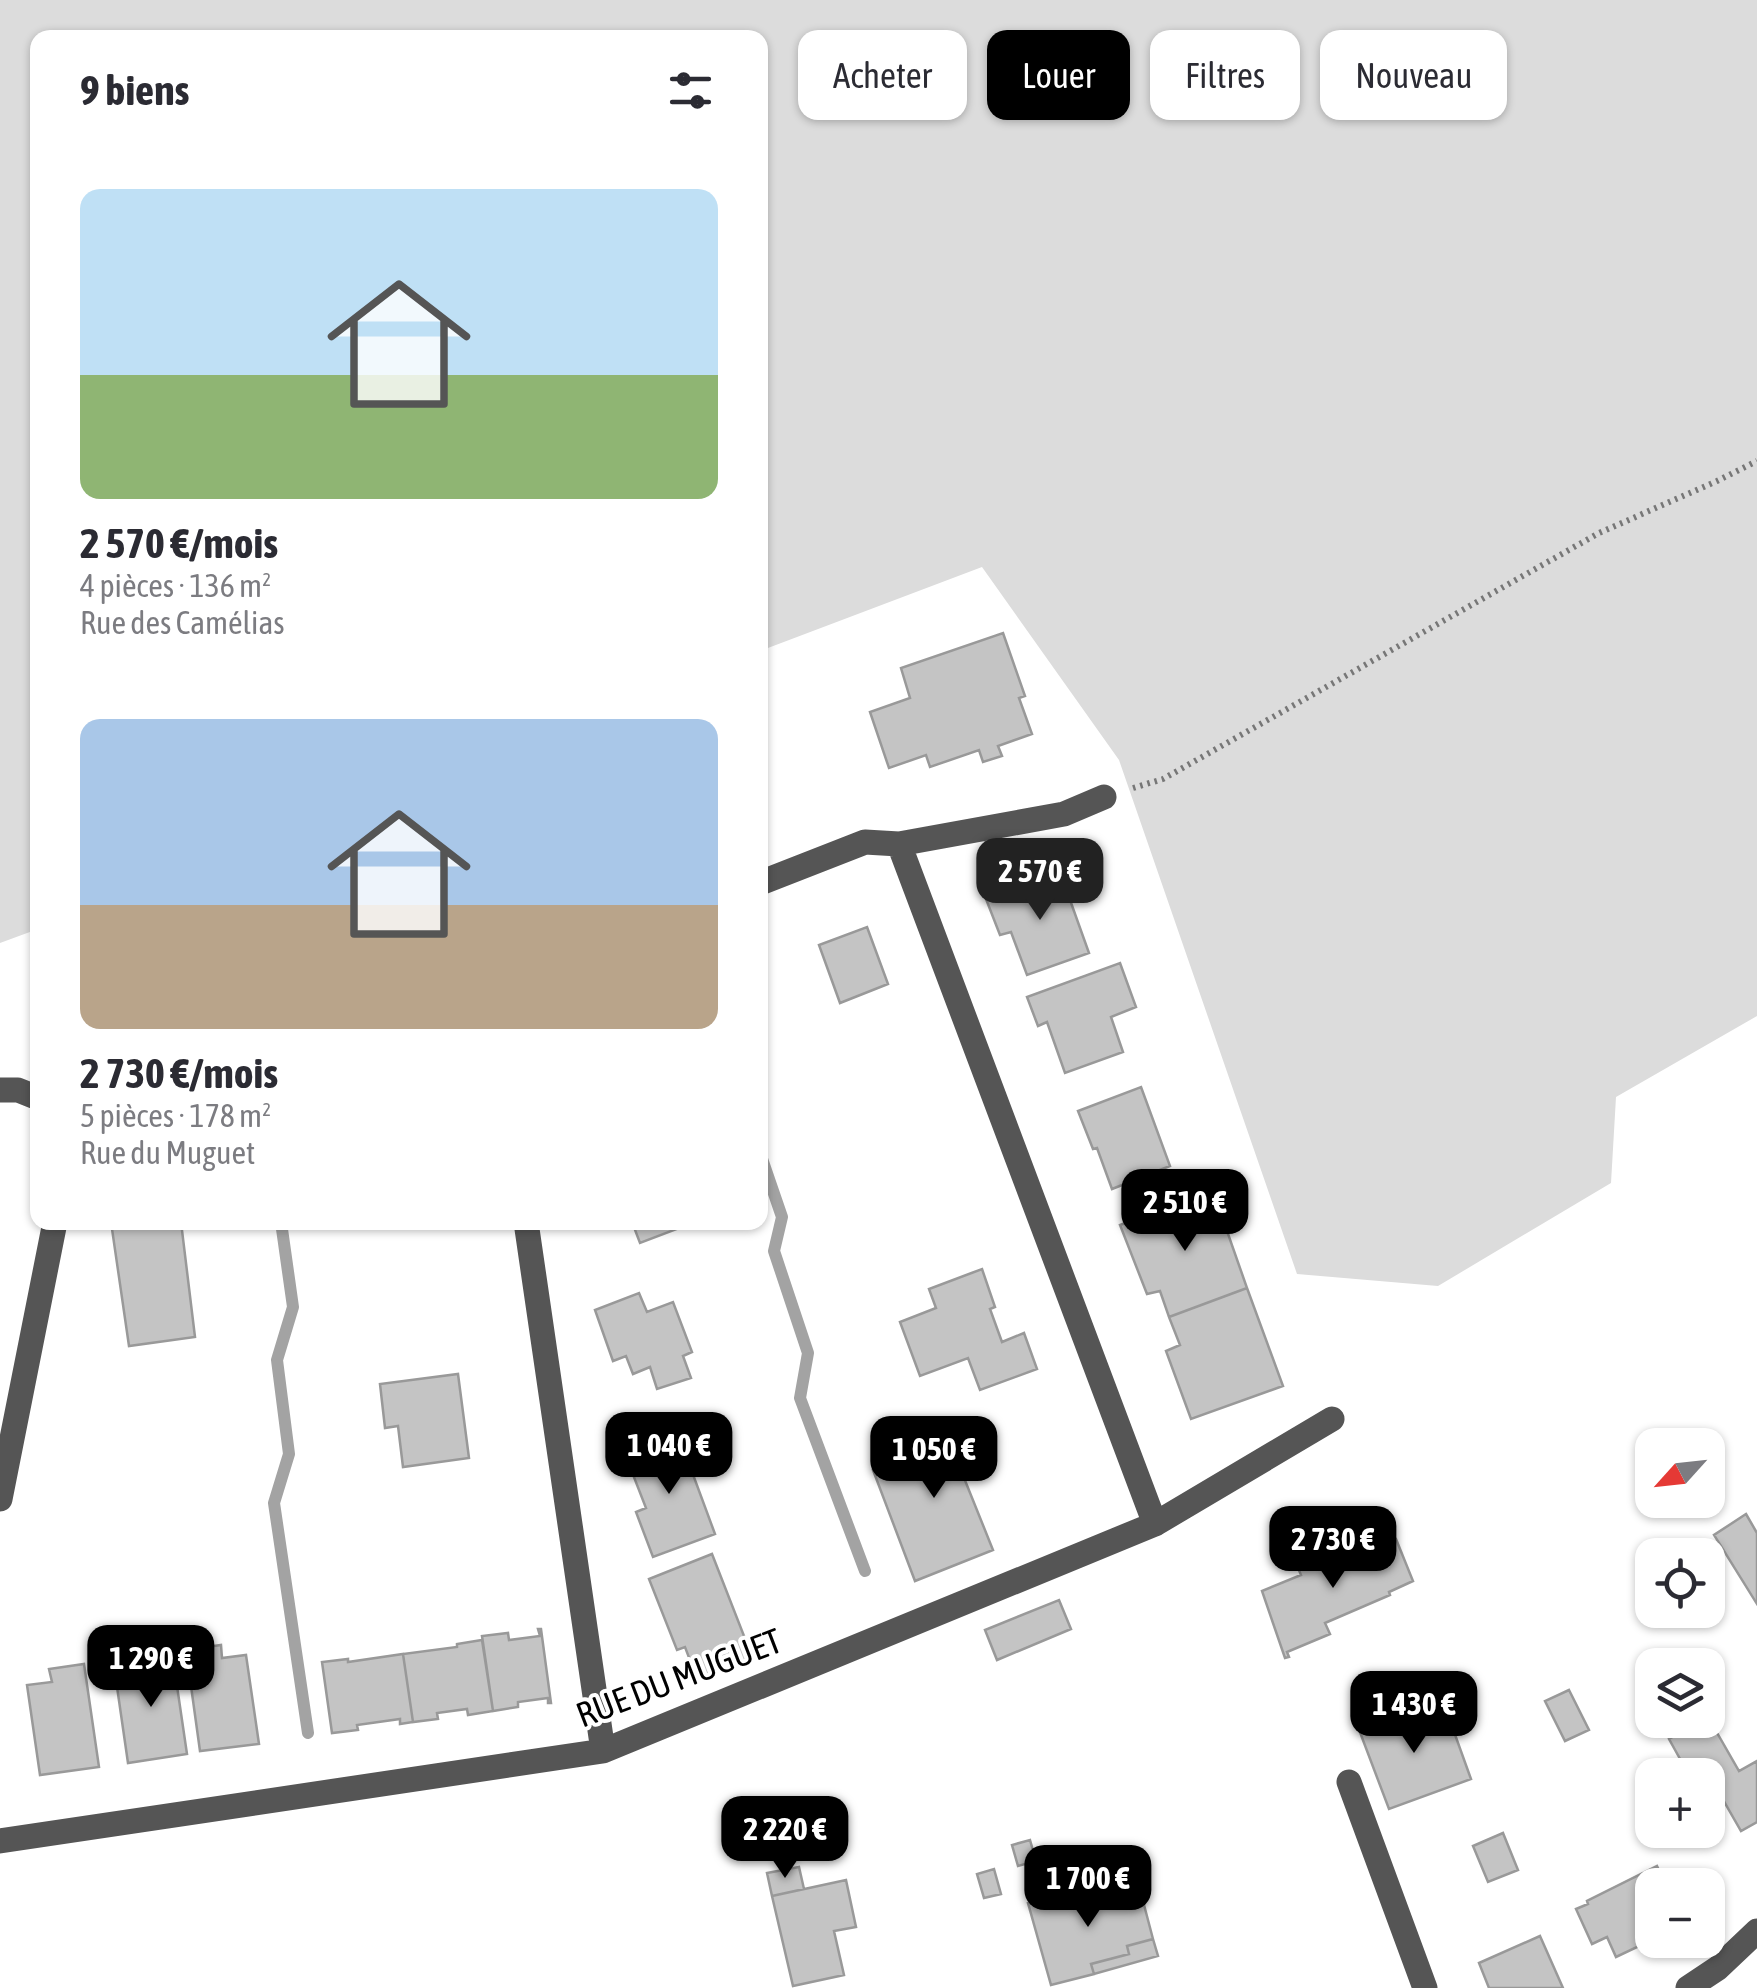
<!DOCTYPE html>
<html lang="fr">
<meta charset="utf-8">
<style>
:root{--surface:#fff;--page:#f7f7f7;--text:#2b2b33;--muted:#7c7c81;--accent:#000}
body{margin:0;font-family:"Asap Condensed",sans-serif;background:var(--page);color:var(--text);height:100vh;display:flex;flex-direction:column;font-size:38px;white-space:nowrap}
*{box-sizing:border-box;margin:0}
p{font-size:32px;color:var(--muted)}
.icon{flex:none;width:55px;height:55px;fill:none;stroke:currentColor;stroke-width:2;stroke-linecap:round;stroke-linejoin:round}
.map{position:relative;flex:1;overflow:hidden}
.drawer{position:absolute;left:30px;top:30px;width:738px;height:1200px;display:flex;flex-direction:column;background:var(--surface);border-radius:20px;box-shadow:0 2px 8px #0004}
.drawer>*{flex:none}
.guide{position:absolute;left:798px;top:30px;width:808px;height:90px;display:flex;gap:20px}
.needle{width:65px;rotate:243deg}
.controls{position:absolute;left:1635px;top:1428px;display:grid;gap:20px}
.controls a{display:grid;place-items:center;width:90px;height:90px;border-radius:20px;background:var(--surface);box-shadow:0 2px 8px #0004;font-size:50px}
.price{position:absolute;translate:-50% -85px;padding:0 22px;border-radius:20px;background:var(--accent);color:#fff;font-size:32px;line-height:65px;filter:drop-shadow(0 2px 5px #0008)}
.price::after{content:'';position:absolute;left:50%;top:60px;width:30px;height:22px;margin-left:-15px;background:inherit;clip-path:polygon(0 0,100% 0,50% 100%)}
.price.selected{background:#222;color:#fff}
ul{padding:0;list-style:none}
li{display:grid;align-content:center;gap:20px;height:530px;padding:0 50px}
li span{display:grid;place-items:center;height:310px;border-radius:20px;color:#555}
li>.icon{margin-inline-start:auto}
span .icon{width:180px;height:180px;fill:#fffc;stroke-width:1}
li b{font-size:42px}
h2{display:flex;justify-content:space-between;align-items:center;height:120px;padding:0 50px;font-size:42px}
.tag{padding:0 35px;border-radius:20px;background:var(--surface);box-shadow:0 2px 8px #0004;font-size:35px;line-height:90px}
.tag.selected{background:var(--accent);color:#fff}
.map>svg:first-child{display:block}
.green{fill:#dcdcdc}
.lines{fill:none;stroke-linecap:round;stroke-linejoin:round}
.stream{stroke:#a3a3a3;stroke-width:12}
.building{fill:#c4c4c4;stroke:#999;stroke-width:2.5}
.path{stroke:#777;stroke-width:6;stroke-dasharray:2.5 5;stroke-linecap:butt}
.minor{stroke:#555;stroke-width:25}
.labels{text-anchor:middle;stroke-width:8;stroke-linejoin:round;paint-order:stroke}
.street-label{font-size:35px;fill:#000;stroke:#fff}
</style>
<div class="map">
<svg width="1757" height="1988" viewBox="0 0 1757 1988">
<rect width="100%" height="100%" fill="#fff"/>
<!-- green -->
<path class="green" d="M 0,0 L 1757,0 L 1757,1016 L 1616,1097 L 1611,1183 L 1438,1286 L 1297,1274 L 1119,760 L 982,567 L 760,651 L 760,38 L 38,38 L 38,929 L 0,943 Z"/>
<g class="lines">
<!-- stream -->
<path class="stream" d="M 760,1153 L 782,1217 L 774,1251 L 808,1353 L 800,1398 L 865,1571
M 281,1222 L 293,1307 L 277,1360 L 289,1454 L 274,1503 L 308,1733"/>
</g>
<!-- building -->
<path class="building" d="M 1003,633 L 1025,696 L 1019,698 L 1032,734 L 998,746 L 1002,756 L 983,762 L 979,750 L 930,767 L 926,755 L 889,768 L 870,712 L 910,698 L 901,668 Z
M 1060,872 L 1089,953 L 1027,975 L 1011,932 L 1000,935 L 986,899 Z
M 867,927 L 888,984 L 840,1003 L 819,945 Z
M 1120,963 L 1136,1007 L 1111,1017 L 1123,1052 L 1065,1073 L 1047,1022 L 1038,1026 L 1027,997 Z
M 1141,1087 L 1170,1166 L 1112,1189 L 1097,1148 L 1093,1149 L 1078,1111 Z
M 1208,1191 L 1215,1212 L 1220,1211 L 1247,1288 L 1169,1317 L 1160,1291 L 1147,1294 L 1120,1225 Z
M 111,1222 L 181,1222 L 195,1337 L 129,1346 Z
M 632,1222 L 690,1222 L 690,1224 L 640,1243 Z
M 982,1269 L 995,1307 L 990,1309 L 1002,1342 L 1024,1333 L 1037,1369 L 980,1390 L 968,1358 L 920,1376 L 900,1322 L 936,1308 L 929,1289 Z
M 1247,1288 L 1283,1386 L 1191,1419 L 1166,1351 L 1180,1345 L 1169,1317 Z
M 639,1293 L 647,1312 L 673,1302 L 692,1352 L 683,1356 L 691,1378 L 657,1389 L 650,1367 L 633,1374 L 626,1356 L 613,1361 L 595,1310 Z
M 458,1374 L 469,1458 L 403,1467 L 398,1426 L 385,1428 L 380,1384 Z
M 965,1421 L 979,1455 L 958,1463 L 993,1550 L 915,1581 L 873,1470 L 897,1462 L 892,1448 Z
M 678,1434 L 715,1534 L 653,1557 L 636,1512 L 646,1508 L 625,1454 Z
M 1746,1514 L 1757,1533 L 1757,1604 L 1714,1535 Z
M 1396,1539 L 1413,1581 L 1389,1592 L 1390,1595 L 1325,1623 L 1330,1634 L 1287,1652 L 1289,1657 L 1285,1658 L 1262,1591 L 1301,1575 L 1296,1563 L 1332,1548 L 1337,1560 L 1369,1546 L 1371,1549 Z
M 712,1554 L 753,1659 L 698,1681 L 685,1647 L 677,1650 L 649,1579 Z
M 1059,1600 L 1071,1629 L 997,1660 L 985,1630 Z
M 538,1629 L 541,1629 L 551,1703 L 548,1703 L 548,1698 L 518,1702 L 518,1707 L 493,1711 L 482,1636 L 508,1633 L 509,1640 L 540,1636 Z
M 482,1640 L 493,1711 L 468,1715 L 467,1709 L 437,1713 L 438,1719 L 413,1722 L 403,1654 L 457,1647 L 457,1644 Z
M 221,1645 L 222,1658 L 246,1655 L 259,1744 L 200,1751 L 186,1650 Z
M 172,1652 L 187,1754 L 128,1763 L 115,1673 L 139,1669 L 137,1657 Z
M 403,1654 L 413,1722 L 400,1724 L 400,1719 L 357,1725 L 358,1730 L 332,1733 L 322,1662 L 348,1659 L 348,1662 Z
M 84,1664 L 99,1767 L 40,1775 L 27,1685 L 52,1682 L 49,1669 Z
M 1569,1690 L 1589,1730 L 1565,1741 L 1545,1701 Z
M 1415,1706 L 1423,1724 L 1448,1715 L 1471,1779 L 1389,1809 L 1358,1727 Z
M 1708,1717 L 1739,1771 L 1757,1761 L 1757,1822 L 1741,1831 L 1722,1798 L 1708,1806 L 1708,1775 L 1689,1775 L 1669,1739 L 1702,1720 L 1708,1720 Z
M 1503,1833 L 1518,1870 L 1488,1882 L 1473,1846 Z
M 1030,1840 L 1036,1861 L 1018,1866 L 1012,1845 Z
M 1131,1857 L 1138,1882 L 1076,1900 L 1068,1875 Z
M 1657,1866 L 1666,1885 L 1652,1885 L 1652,1940 L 1616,1957 L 1607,1937 L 1592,1944 L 1576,1909 L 1588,1904 L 1587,1901 Z
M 799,1867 L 804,1889 L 772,1896 L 767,1873 Z
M 994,1869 L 1001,1894 L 984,1898 L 977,1874 Z
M 846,1880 L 856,1927 L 834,1931 L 844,1975 L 793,1986 L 772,1896 Z
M 1138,1882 L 1153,1939 L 1127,1946 L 1129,1954 L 1091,1964 L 1094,1974 L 1051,1985 L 1028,1903 L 1073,1890 L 1076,1900 Z
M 1540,1936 L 1563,1988 L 1489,1988 L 1479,1963 Z
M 1153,1939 L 1158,1956 L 1094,1974 L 1091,1964 L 1129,1954 L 1127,1946 Z"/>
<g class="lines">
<!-- path -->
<path class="path" d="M 1133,788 L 1163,779 L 1599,533 L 1717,481 L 1757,461"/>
<!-- minor -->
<path class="minor" d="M 899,844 L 1155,1524
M 760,883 L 865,842 L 899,844 L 1064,814 L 1104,797
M 0,1090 L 18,1090 L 38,1098
M 526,1222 L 603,1751
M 0,1499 L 55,1222
M 1349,1782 L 1425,1988
M 0,1841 L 603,1751 L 1155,1524 L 1332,1419
M 1688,1988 L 1718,1968 L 1757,1931"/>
</g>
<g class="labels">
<!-- street labels -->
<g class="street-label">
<text transform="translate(679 1678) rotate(-21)" y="12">RUE DU MUGUET</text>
</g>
</g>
</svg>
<div class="controls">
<a><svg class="needle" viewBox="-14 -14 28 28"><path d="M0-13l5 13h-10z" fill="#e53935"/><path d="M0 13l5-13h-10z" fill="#7c7c81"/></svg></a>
<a><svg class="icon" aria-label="locate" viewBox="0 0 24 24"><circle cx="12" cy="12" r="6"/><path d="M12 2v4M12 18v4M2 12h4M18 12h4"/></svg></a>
<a><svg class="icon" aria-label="layers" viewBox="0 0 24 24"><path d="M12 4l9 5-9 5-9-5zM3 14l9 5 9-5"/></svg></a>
<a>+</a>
<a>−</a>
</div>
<b class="price selected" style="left:1040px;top:923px">2 570 €</b>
<b class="price" style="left:1185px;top:1254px">2 510 €</b>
<b class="price" style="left:669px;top:1497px">1 040 €</b>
<b class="price" style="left:934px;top:1501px">1 050 €</b>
<b class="price" style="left:1333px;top:1591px">2 730 €</b>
<b class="price" style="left:151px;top:1710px">1 290 €</b>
<b class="price" style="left:1414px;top:1756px">1 430 €</b>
<b class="price" style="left:785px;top:1881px">2 220 €</b>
<b class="price" style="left:1088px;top:1930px">1 700 €</b>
<div class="guide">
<a class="tag">Acheter</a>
<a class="tag selected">Louer</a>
<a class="tag">Filtres</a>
<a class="tag">Nouveau</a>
</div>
<section class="drawer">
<h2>9 biens<svg class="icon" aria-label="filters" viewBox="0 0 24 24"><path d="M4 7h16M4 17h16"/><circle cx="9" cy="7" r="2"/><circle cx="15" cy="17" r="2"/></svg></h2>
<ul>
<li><span style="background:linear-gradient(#bfe0f5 60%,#8fb573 0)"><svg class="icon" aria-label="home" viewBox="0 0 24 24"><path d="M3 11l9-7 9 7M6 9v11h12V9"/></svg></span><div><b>2 570 €/mois</b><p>4 pièces · 136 m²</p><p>Rue des Camélias</p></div></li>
<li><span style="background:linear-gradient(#a9c7e8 60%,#b9a48a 0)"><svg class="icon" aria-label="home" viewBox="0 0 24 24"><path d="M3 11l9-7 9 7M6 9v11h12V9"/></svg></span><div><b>2 730 €/mois</b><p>5 pièces · 178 m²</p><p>Rue du Muguet</p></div></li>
</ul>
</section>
</div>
